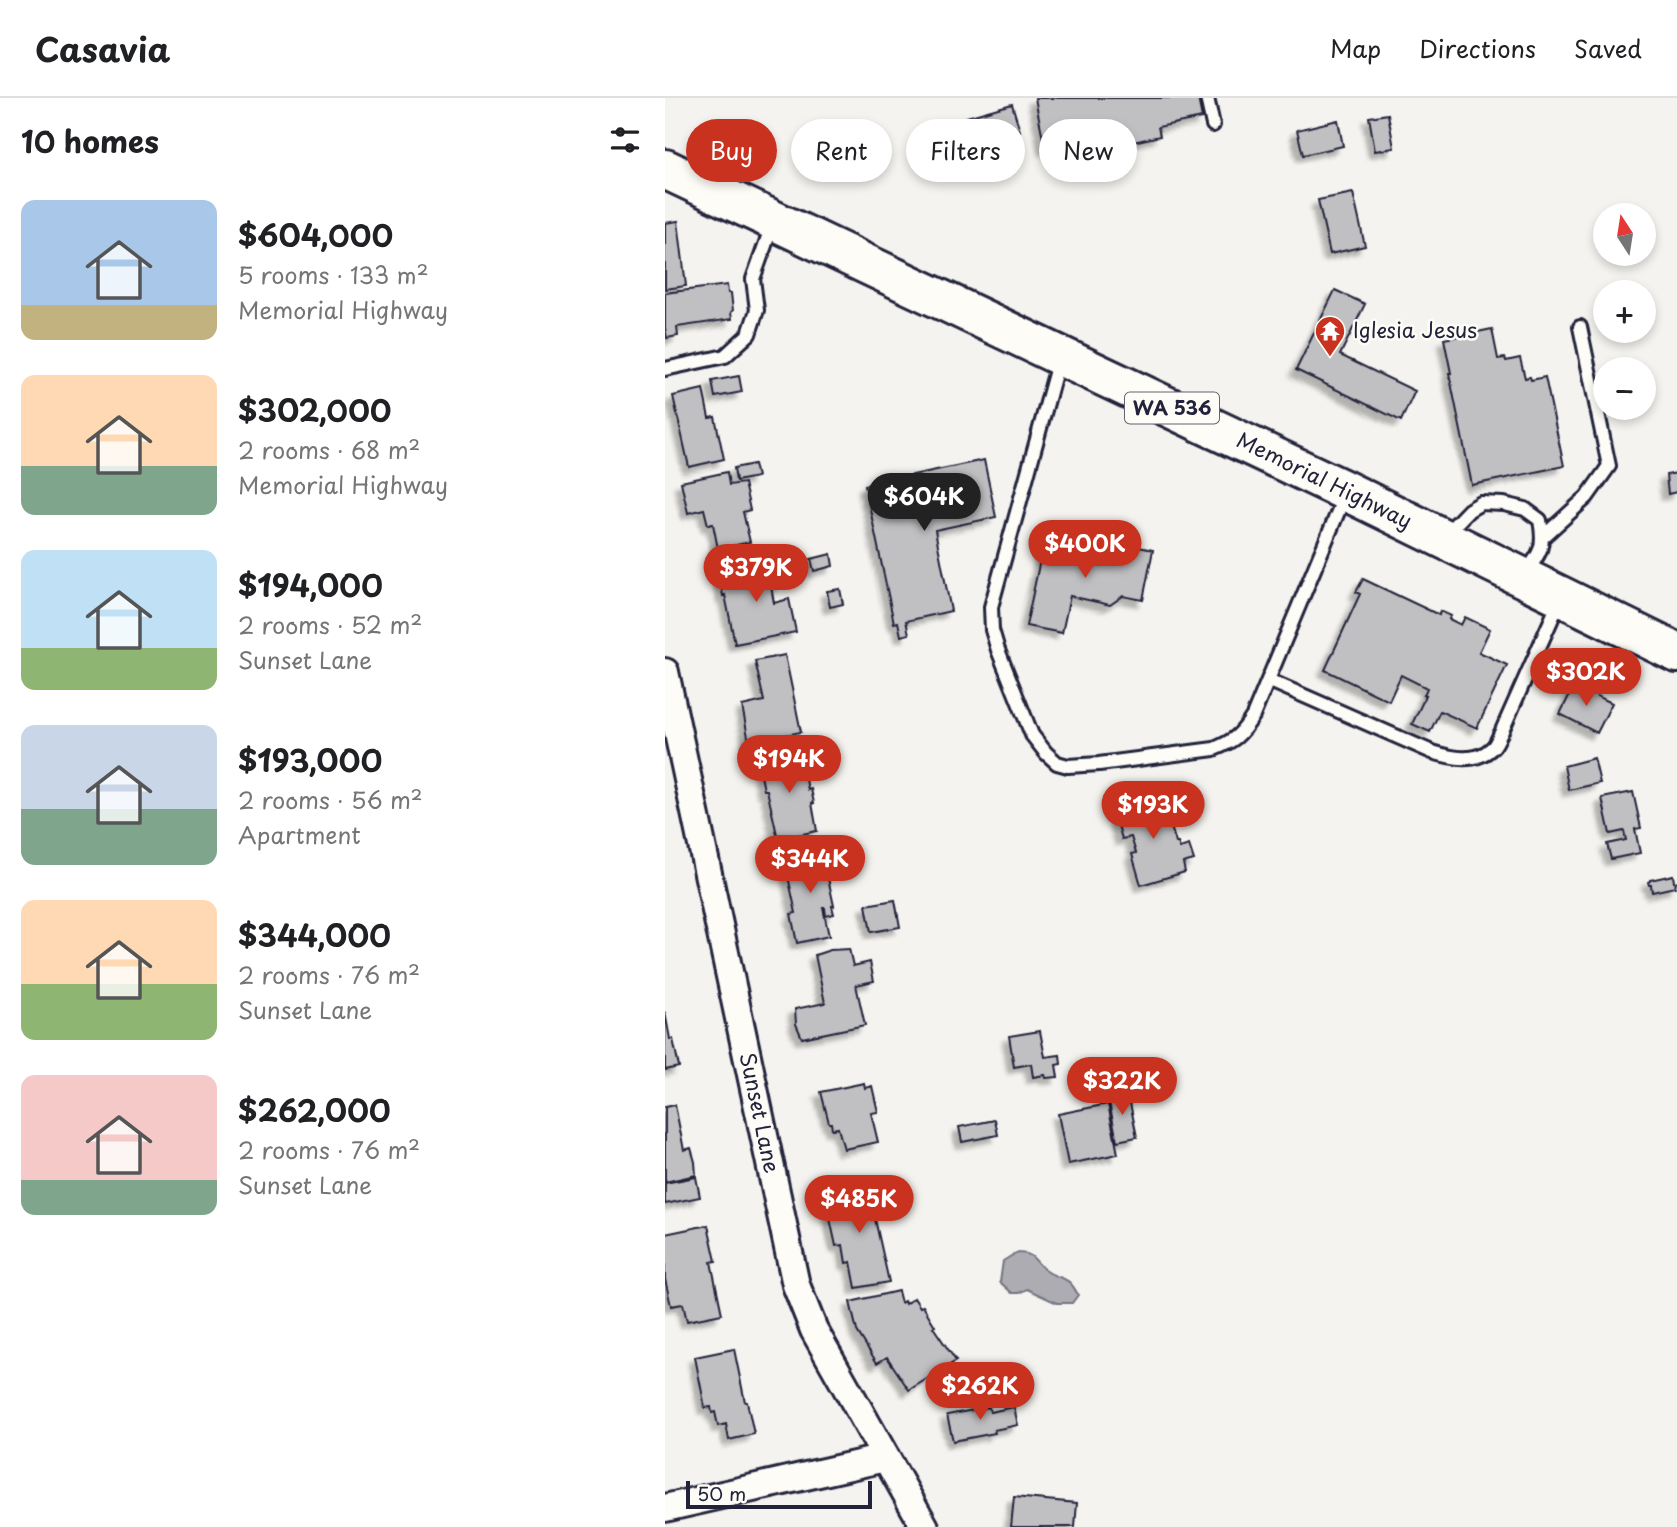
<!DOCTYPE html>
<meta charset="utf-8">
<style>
:root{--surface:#fff;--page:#f2f2f2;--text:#202124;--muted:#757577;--line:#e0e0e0;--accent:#c8321e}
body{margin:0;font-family:"Playpen Sans",sans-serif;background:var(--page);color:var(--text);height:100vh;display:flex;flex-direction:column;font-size:26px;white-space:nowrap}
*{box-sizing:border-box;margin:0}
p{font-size:23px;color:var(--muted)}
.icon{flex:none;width:38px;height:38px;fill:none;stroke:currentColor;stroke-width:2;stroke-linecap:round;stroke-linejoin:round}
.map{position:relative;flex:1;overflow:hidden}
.side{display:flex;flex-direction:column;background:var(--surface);width:665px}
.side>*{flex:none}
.hud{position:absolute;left:21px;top:21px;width:665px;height:63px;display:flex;gap:14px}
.needle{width:46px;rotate:348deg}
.fabs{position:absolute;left:928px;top:105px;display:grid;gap:14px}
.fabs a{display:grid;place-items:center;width:63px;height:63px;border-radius:50%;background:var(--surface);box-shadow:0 4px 10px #0003;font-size:35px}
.scale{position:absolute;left:21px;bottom:18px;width:186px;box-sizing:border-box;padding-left:7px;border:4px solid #22223b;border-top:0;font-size:19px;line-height:24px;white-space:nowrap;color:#22223b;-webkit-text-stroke:5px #fdfcf7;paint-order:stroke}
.price{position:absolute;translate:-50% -60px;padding:0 16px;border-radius:24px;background:var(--accent);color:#fff;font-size:23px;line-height:46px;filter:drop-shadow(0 2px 4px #0008)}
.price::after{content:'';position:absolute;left:50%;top:42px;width:21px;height:16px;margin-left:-10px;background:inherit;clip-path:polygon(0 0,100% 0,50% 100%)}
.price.current{background:#222;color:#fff}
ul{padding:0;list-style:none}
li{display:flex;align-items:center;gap:21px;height:175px;padding:0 21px}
li span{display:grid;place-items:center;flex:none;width:196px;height:140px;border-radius:14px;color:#555}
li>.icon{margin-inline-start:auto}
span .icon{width:84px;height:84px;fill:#fffc;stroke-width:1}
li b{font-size:30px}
h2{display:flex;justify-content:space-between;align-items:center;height:84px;padding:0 21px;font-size:30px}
.tag{padding:0 24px;border-radius:32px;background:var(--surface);box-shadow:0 4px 10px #0003;font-size:24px;line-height:63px}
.tag.current{background:var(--accent);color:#fff}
header{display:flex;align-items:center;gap:42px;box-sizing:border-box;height:98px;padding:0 35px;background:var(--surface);border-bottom:2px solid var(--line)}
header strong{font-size:33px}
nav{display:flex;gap:38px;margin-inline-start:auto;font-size:24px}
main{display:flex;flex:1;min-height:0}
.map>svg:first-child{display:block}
.water{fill:#acacb2;stroke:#757582;stroke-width:2}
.building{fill:#c0bfc2;stroke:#22223b;stroke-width:2;filter:url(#shadow)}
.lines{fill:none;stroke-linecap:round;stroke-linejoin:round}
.lane-casing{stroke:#22223b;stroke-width:18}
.street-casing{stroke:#22223b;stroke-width:32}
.primary-casing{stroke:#22223b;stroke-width:44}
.lane{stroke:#fdfcf7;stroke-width:12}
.street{stroke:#fdfcf7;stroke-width:26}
.primary{stroke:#fdfcf7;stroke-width:38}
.labels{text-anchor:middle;stroke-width:5;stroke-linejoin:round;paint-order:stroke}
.shield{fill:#fdfcf7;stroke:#646373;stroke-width:2}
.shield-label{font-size:19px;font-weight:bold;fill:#22223b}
.poi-label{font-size:21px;fill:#22223b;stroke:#fdfcf7;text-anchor:start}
.street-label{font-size:21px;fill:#22223b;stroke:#fdfcf7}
</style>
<header>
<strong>Casavia</strong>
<nav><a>Map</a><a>Directions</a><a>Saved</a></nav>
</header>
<main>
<section class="side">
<h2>10 homes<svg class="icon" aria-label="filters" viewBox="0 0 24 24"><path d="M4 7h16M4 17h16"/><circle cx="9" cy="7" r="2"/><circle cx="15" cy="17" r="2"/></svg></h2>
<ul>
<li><span style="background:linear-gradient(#a9c7e8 75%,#c2b280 0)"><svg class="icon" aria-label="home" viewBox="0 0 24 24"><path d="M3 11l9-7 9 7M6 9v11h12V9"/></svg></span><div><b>$604,000</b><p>5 rooms · 133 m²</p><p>Memorial Highway</p></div></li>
<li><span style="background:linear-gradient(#ffd9b3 65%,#7fa58c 0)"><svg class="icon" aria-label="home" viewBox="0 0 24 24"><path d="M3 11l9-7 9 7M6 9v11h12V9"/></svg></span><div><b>$302,000</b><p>2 rooms · 68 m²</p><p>Memorial Highway</p></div></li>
<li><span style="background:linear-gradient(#bfe0f5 70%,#8fb573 0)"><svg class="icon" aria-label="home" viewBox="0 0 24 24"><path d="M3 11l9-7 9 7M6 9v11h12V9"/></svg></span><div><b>$194,000</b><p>2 rooms · 52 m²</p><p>Sunset Lane</p></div></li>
<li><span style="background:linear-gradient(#c9d6e8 60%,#7fa58c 0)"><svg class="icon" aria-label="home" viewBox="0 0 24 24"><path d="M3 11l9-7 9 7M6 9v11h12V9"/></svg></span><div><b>$193,000</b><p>2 rooms · 56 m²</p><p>Apartment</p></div></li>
<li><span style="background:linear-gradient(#ffd9b3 60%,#8fb573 0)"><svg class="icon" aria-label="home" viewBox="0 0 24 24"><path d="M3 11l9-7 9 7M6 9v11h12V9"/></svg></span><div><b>$344,000</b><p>2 rooms · 76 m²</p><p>Sunset Lane</p></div></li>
<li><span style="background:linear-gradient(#f6c9c9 75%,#7fa58c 0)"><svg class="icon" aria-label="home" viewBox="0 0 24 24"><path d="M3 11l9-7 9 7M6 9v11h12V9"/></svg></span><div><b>$262,000</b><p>2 rooms · 76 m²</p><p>Sunset Lane</p></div></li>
</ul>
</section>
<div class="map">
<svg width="1012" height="1429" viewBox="0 0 1012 1429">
<defs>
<filter id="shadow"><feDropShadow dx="-6" dy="6" stdDeviation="2" flood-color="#0004"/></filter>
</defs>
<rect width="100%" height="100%" fill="#f4f3ef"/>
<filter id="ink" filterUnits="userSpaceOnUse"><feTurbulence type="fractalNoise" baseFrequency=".0143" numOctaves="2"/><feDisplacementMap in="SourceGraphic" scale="14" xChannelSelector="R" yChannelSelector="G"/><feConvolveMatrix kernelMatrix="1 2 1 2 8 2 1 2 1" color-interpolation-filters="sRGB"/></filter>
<g filter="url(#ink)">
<!-- water -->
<path class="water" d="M 351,1155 C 370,1155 367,1161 379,1171 C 394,1184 402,1174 413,1197 L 407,1205 L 392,1205 L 362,1191 L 354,1195 L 347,1195 L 335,1184 L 338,1163 Z"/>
<!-- building -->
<path class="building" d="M 370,0 L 533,0 L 537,20 L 493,29 L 495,38 L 450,48 L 447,37 L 439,39 L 440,44 L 386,55 L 385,50 L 380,51 Z
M 347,6 L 355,33 L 344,36 L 351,64 L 334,69 L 326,40 L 302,47 L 295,21 Z
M 723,16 L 729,50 L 710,53 L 704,19 Z
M 673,22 L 678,48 L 638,57 L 632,32 Z
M 688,95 L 700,148 L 665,156 L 653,102 Z
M 13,123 L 21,188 L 0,191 L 0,125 Z
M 62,187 L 63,195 L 66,195 L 68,213 L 66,214 L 67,221 L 12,229 L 13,238 L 2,240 L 0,230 L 0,195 Z
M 670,192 L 700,206 L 675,257 L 750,293 L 736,323 L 631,272 Z
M 827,231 L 833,261 L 840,260 L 841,263 L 855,260 L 860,280 L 865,279 L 866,282 L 880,279 L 899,368 L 807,387 L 784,275 L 786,275 L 779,241 Z
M 74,278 L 77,294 L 50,299 L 47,283 Z
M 38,291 L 44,320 L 50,319 L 59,361 L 24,369 L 8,298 Z
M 319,362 L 331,419 L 270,432 L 286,513 L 241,523 L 244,536 L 236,538 L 233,524 L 229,525 L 200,387 Z
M 89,366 L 92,379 L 71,383 L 69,370 Z
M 62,374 L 64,387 L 79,385 L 85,412 L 78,414 L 85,444 L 53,451 L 48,426 L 43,427 L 39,411 L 23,415 L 16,384 Z
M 1012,375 L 1012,394 L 1003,396 L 1001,377 Z
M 441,442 L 488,452 L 478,502 L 458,498 L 445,507 L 405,498 L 397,535 L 361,528 L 379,443 L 430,454 L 431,451 L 439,453 Z
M 166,456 L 168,468 L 149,473 L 146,461 Z
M 113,467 L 117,486 L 106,488 L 109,505 L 124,501 L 131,534 L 70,546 L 60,497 L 58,498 L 54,476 L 92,468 L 93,471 Z
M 698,481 L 774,517 L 775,513 L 786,518 L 784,521 L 796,527 L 800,519 L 825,531 L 814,554 L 842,567 L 812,630 L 775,613 L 765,634 L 747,626 L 761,597 L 759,597 L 762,590 L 736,577 L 724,603 L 660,572 L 695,496 L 691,494 Z
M 175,491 L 178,506 L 165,509 L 162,493 Z
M 120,557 L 136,634 L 84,644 L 77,608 L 99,603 L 90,563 Z
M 910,586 L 926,594 L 927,591 L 934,595 L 932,598 L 947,605 L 932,635 L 895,616 Z
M 136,655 L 143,692 L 146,691 L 149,705 L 147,705 L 152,733 L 113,741 L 102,692 L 99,692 L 93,663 Z
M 929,660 L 935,685 L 904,692 L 899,668 Z
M 968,694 L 976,730 L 970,731 L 975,755 L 946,761 L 942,746 L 961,742 L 959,733 L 945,736 L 937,700 Z
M 497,699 L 511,745 L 513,745 L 515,750 L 524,747 L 529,762 L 518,765 L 520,774 L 476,787 L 467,756 L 471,755 L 466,739 L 457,741 L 449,713 Z
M 157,752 L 169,808 L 167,808 L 169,816 L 161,818 L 160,810 L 158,810 L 164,838 L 132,845 L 126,816 L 131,815 L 119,760 L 136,754 Z
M 1008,777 L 1009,784 L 1011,784 L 1010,789 L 987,794 L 986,787 L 984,787 L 983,784 L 985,783 L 985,782 Z
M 230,802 L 235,829 L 206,834 L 201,807 Z
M 184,851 L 188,868 L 205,864 L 209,883 L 191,887 L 200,927 L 137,940 L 131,926 L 130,911 L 160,905 L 150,857 L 165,852 Z
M 0,914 L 5,941 L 8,941 L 14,969 L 0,972 Z
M 375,933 L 380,959 L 395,957 L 396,966 L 391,967 L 393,979 L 381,980 L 380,977 L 368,979 L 366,966 L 349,969 L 344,938 Z
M 199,985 L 200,990 L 207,988 L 213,1014 L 206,1015 L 213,1044 L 179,1051 L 173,1030 L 167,1031 L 166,1025 L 164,1025 L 156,994 Z
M 463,995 L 472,1039 L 452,1043 L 443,999 Z
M 443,1006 L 453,1056 L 403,1066 L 393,1016 Z
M 10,1007 L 19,1052 L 26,1050 L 30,1064 L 31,1077 L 0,1084 L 0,1009 Z
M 330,1022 L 333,1037 L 297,1044 L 294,1029 Z
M 31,1079 L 35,1099 L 0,1106 L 0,1085 Z
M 202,1085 L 224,1184 L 191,1190 L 186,1164 L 181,1165 L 178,1147 L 171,1148 L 164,1116 L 171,1115 L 166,1093 Z
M 43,1127 L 51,1163 L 46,1164 L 57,1216 L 22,1223 L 18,1206 L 6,1208 L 0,1181 L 0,1136 Z
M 233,1193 L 236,1205 L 239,1203 L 240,1206 L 249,1200 L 255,1209 L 258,1208 L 270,1228 L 268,1229 L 291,1263 L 244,1292 L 222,1259 L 212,1265 L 192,1233 L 185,1204 Z
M 69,1251 L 80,1304 L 82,1304 L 89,1336 L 64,1342 L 61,1326 L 53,1328 L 50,1314 L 47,1315 L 46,1309 L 40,1310 L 30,1259 Z
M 340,1274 L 345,1297 L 318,1303 L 313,1280 Z
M 324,1309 L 325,1314 L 349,1309 L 353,1327 L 329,1332 L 330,1335 L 288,1343 L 282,1317 Z
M 349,1399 L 412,1405 L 410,1429 L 346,1429 Z"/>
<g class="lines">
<!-- lane casing -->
<g class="lane-casing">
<path id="lane" d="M 542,0 L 548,27
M 394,261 L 326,509 L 327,532 L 333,552 L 367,637 L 381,655 L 392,665 L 403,668 L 434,666 L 549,651 C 569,643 576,637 588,618 L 680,397
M 0,271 L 60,258 L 84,236 L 92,212 L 88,181 L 108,125
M 780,437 L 804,412 L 816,405 L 839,406 L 860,411 L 875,422 C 880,449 876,454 860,476
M 878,439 L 922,399 L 944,368 L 915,229
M 603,582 L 767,654 C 787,660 810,666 827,650 C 831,647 833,640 836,635 L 895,502"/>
</g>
<!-- street casing -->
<g class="street-casing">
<path id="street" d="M 0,574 L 131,1187 L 149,1232 L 260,1429
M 0,1410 L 220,1360"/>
</g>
<!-- primary casing -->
<g class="primary-casing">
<path id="primary" d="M 0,71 L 681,393 L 1012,555"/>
</g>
<!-- lane -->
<use href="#lane" class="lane"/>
<!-- street -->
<use href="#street" class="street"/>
<!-- primary -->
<use href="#primary" class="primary"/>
</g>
</g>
<!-- icons -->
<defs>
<g id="temple-pin" transform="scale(1.575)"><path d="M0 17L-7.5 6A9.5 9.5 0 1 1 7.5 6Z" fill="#c8321e" stroke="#fdfcf7"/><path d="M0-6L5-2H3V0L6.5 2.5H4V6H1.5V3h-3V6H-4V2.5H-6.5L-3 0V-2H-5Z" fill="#fff"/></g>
</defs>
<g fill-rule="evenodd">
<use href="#temple-pin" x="665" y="233"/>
</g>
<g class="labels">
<!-- shield labels -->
<rect class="shield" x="460" y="294.5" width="94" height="31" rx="5"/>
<g class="shield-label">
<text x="507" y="317">WA 536</text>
</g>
<!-- poi labels -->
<g class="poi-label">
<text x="688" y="240">Iglesia Jesus</text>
</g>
<!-- street labels -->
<g class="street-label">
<text transform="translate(659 383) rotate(26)" y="7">Memorial Highway</text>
<text transform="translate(94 1015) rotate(78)" y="7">Sunset Lane</text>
</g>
</g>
</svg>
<div class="fabs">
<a><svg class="needle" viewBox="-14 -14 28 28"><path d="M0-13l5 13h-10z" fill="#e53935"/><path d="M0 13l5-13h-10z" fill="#757577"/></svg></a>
<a>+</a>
<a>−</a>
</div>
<div class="scale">50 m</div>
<b class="price current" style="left:259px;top:435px">$604K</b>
<b class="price" style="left:420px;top:482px">$400K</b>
<b class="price" style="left:91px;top:506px">$379K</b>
<b class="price" style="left:921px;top:610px">$302K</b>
<b class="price" style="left:124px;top:697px">$194K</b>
<b class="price" style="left:488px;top:743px">$193K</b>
<b class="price" style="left:145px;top:797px">$344K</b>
<b class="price" style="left:457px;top:1019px">$322K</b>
<b class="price" style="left:194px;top:1137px">$485K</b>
<b class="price" style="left:315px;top:1324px">$262K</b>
<div class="hud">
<a class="tag current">Buy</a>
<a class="tag">Rent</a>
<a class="tag">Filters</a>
<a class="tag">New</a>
</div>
</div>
</main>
